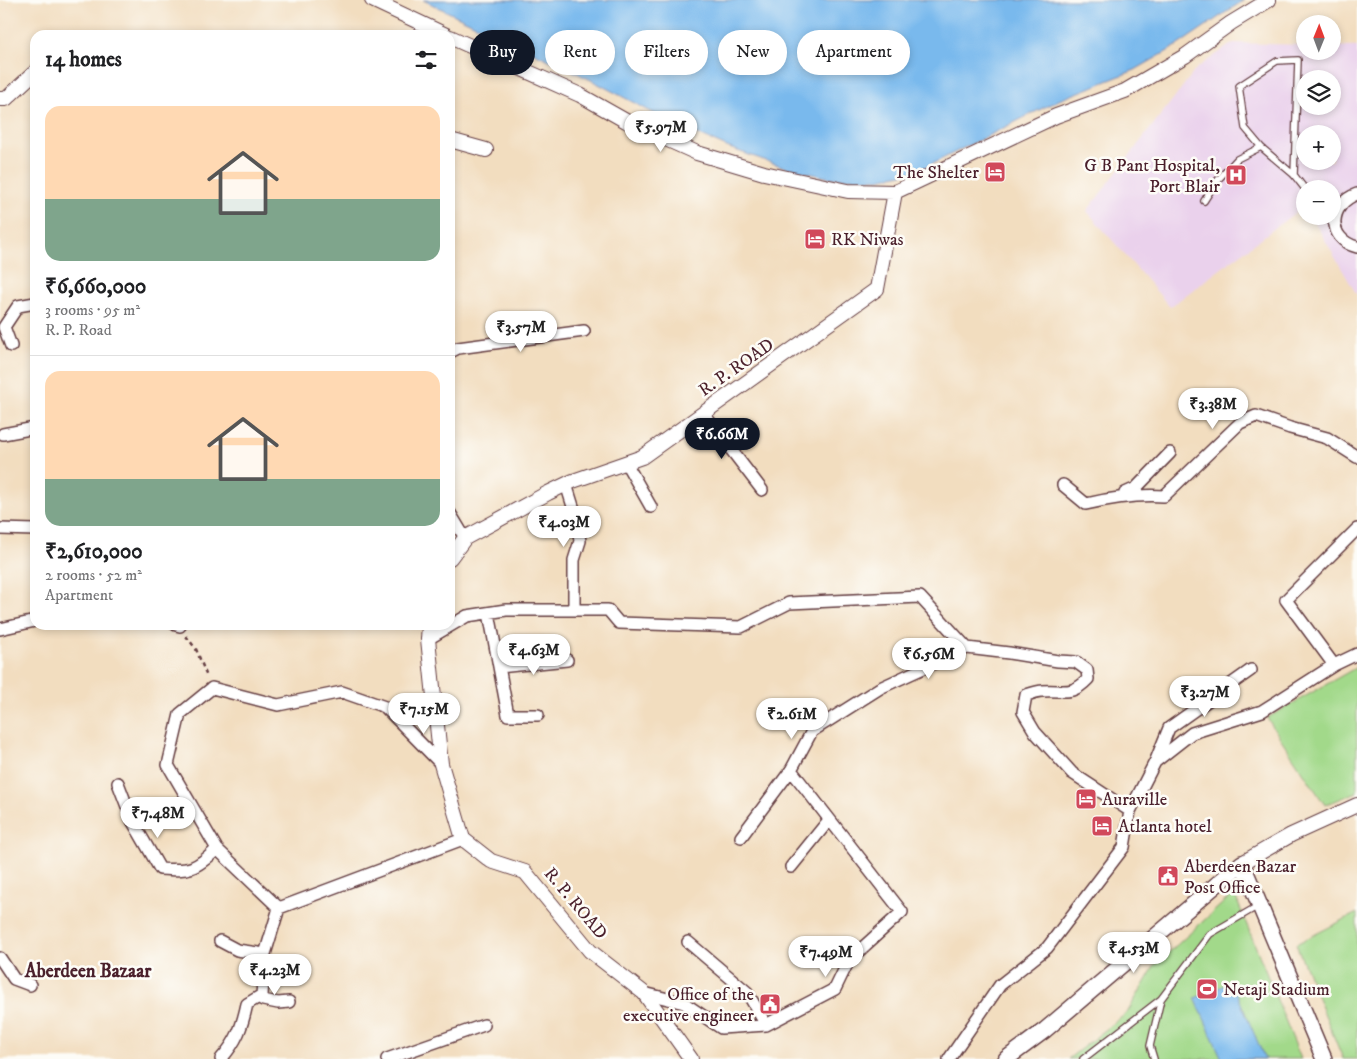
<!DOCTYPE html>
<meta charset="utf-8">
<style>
:root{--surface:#fff;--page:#f6f6f6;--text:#202124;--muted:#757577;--line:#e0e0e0;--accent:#111827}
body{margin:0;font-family:"IM FELL DW Pica",serif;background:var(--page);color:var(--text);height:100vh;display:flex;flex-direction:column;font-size:19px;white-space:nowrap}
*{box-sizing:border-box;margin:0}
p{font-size:16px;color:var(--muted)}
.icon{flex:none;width:28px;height:28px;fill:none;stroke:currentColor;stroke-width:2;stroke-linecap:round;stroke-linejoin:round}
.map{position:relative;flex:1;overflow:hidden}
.sheet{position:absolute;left:30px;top:30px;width:425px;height:600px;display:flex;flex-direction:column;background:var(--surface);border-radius:15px;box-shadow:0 2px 8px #0003}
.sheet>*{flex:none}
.hud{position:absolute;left:470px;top:30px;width:475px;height:45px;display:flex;gap:10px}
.needle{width:32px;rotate:1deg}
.buttons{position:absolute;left:1296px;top:15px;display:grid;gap:10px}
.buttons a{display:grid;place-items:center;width:45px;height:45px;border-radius:50%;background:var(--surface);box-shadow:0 2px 8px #0003;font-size:25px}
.price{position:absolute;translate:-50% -42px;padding:0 11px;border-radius:18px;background:#fff;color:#222;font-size:16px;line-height:32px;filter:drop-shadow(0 1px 2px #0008)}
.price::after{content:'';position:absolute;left:50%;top:30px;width:15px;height:11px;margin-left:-8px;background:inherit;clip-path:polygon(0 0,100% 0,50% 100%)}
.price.on{background:var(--accent);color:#fff}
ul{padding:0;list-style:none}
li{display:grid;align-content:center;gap:10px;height:265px;padding:0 15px}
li+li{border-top:1px solid var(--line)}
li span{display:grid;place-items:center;height:155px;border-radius:15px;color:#555}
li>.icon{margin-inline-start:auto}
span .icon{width:90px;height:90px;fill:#fffc;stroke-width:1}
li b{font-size:21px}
h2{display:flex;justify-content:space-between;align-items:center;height:60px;padding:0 15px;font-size:21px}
.pill{padding:0 18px;border-radius:22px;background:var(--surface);box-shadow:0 2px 8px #0003;font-size:18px;line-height:45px}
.pill.on{background:var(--accent);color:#fff}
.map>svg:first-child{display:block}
.built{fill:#ead1ec;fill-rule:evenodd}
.green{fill:#a2d98a;stroke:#767c5a}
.water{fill:#79b9ed;stroke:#626c8c}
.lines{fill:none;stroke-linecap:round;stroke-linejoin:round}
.service-casing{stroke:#633c41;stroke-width:8}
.minor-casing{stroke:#633c41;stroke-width:14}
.tertiary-casing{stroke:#633c41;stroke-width:16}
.secondary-casing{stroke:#633c41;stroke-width:18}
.path{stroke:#633c41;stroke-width:2.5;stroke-dasharray:4 4;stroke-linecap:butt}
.service{stroke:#fff;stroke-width:5.5}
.minor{stroke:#fff;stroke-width:11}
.tertiary{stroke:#fff;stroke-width:14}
.secondary{stroke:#fff;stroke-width:15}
.labels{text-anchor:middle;stroke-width:5;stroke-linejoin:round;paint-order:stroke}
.poi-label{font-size:18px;fill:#4a1f2b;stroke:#fdfcf7;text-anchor:start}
.street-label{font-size:18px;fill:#4a1f2b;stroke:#fdfcf7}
.neighbourhood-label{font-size:19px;font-weight:bold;fill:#4a1f2b;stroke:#fdfcf7}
</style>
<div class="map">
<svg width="1357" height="1059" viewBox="0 0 1357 1059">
<rect width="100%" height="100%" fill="#fdfcf7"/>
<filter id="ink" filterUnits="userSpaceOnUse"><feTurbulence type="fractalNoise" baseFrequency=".02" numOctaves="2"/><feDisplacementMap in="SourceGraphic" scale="10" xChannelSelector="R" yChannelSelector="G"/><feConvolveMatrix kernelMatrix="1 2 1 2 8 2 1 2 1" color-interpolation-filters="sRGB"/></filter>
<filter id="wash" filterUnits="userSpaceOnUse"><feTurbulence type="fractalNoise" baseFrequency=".0096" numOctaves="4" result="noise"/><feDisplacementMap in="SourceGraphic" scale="20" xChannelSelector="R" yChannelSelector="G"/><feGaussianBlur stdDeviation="1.12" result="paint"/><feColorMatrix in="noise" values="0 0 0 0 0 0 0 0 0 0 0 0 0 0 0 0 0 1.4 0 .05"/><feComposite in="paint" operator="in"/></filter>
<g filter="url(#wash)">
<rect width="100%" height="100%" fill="#f2ddbf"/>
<!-- built -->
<path class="built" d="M 1233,43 L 1305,45 L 1305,51 L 1332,51 L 1333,46 L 1357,47 L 1357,295 L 1311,216 L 1332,216 L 1332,189 L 1305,189 L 1305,207 L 1304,206 L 1170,307 L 1087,211 L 1197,68 ZM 1305,79 L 1332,79 L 1332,106 L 1305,106 ZM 1305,134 L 1332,134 L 1332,161 L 1305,161 Z"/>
<!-- green -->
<path class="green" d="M 1357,667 L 1357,792 L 1325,805 L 1267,718 Z
M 1234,893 L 1301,1059 L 1068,1059 L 1127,1013 L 1155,965 Z
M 1357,913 L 1357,1059 L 1343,1059 L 1296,944 Z"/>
<!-- water -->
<path class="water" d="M 423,0 L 1244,0 L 1175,47 L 1135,70 L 1059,100 L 920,170 L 879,179 L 830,178 L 787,168 L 729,148 L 674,124 L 591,80 Z
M 1232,982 L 1265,1059 L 1222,1059 L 1195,998 Z"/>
</g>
<g filter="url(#ink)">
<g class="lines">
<!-- service casing -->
<g class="service-casing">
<path id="service" d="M 1294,175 L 1298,60 L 1277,61 L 1239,86 L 1245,128 L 1261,147 L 1294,175 L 1305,189
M 1204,201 L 1216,182 L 1237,159 L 1261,147
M 1326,216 L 1333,225
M 1083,1059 L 1161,999 L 1210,934 L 1258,906
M 1154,1059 L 1150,1046 L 1161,999"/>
</g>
<!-- minor casing -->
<g class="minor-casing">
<path id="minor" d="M 1357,194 C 1329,204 1326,239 1357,247
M 11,346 L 4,327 L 18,306 L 35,303
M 450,352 L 458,348 L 584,331
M 703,413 L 762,490
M 3,434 L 35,428
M 626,463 L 651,507
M 566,484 L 576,516 L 580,541 L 574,560 L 574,610
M 1063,485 L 1086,504 C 1112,498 1137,494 1164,496 L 1240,423 L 1256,416 L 1290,428 L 1327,438 L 1357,457
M 1125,493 L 1136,488 L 1170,453
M 450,513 L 465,538
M 0,529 L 35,530
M 489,613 L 508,715 L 538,715
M 176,625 L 180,626
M 0,629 L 35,621
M 428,639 L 467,616 L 506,610 L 608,610 L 619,623 L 741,627 L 789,603 L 920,597 L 967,648 L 1009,653 L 1058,661 L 1076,662 L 1087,670 L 1088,679 C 1071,697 1063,689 1042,691 C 1037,691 1031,694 1026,695 L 1023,712 L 1035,732 L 1072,773 L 1130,811
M 1334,665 L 1286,600 L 1357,529
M 499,667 L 567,660
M 1156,760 L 1169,728 L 1251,670
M 441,764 L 385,707 L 342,692 L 278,705 L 212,688 L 180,714 L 168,765 L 217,849 L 279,908 L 463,839
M 118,783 L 133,822 L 160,869 C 190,871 195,870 217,849
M 741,837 L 791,770
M 791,867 L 829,820
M 220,941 L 237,950 L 265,954
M 688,942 L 747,992 L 766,1025
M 0,958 L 14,979 L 30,985
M 644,993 L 684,1003 L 721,1028 L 766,1025 L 835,989 L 849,960 L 902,912 L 791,770 L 812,731 L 880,688 L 967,648
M 262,995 L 263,1000 L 278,1003 L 289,1002
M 221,1059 C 237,1041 242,1027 247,1004 L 262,995 L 265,954 L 279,908
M 387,1059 L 484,1025
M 949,1059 L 1000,985 L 1047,948 L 1124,847 L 1130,811 L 1155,762 L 1192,733 L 1262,711 L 1334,665 L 1357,654"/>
</g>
<!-- tertiary casing -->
<g class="tertiary-casing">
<path id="tertiary" d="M 372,0 L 446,35
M 450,37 L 580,95 L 626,121 L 697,153 L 764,173 L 848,191 L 895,192 L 1056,116 L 1125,91 L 1185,56 L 1231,23 L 1269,0
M 0,99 L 6,99 L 35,72
M 450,140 L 486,150
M 450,558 L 465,538 L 548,493 L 573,481 L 642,457 L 877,289 L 895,192
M 429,625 L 428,639 L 441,764 L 463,839 L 491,861 L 525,872 L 590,951 L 644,993 L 691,1059
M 1242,863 L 1291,835 L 1357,805"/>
</g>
<!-- secondary casing -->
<g class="secondary-casing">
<path id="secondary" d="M 1006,1059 L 1045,1030 L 1242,863 L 1324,1059"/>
</g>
<!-- path -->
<path class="path" d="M 186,636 L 196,649 L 207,677"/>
<!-- service -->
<use href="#service" class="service"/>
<!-- minor -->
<use href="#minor" class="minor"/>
<!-- tertiary -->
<use href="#tertiary" class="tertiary"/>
<!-- secondary -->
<use href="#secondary" class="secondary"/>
</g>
</g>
<!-- icons -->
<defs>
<g id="hotel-square" transform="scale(1.125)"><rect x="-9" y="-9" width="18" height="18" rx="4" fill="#d1495b" stroke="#fdfcf7"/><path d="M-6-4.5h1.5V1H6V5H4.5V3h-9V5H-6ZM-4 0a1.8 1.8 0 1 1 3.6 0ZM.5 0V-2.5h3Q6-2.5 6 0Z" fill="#fff"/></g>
<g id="hospital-square" transform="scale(1.125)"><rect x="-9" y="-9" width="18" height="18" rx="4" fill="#d1495b" stroke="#fdfcf7"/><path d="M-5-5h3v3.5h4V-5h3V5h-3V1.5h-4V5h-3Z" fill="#fff"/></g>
<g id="civic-square" transform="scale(1.125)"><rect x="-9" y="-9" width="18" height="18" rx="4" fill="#d1495b" stroke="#fdfcf7"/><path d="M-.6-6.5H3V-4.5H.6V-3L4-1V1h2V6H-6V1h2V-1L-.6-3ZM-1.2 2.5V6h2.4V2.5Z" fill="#fff"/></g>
<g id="stadium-square" transform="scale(1.125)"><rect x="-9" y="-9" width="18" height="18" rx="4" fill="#d1495b" stroke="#fdfcf7"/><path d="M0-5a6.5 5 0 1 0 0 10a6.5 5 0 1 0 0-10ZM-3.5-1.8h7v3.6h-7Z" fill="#fff"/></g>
</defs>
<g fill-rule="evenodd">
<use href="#hotel-square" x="995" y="172"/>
<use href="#hospital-square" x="1236" y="175"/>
<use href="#hotel-square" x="815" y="239"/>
<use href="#hotel-square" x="1086" y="799"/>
<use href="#hotel-square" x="1102" y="826"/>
<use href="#civic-square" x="1168" y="876"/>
<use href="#stadium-square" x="1207" y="989"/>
<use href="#civic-square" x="770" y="1004"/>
</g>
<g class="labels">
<!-- poi labels -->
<g class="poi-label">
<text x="1220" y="171" text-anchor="end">G B Pant Hospital,<tspan x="1220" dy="21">Port Blair</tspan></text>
<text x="979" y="178" text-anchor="end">The Shelter</text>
<text x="831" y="245">RK Niwas</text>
<text x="1102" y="805">Auraville</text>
<text x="1118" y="832">Atlanta hotel</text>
<text x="1184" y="872">Aberdeen Bazar<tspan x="1184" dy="21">Post Office</tspan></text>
<text x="1223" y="995">Netaji Stadium</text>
<text x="754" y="1000" text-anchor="end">Office of the<tspan x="754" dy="21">executive engineer</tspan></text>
</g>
<!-- street labels -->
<g class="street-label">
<text transform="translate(736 367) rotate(-35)" y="6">R. P. ROAD</text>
<text transform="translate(576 903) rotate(50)" y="6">R. P. ROAD</text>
</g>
<!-- neighbourhood labels -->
<g class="neighbourhood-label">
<text x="88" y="977">Aberdeen Bazaar</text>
</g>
</g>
</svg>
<div class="buttons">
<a><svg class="needle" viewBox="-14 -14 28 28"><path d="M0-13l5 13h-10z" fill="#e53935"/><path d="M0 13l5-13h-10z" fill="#757577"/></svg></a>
<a><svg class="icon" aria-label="layers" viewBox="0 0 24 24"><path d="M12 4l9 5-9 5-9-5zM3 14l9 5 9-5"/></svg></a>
<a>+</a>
<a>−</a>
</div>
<b class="price" style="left:661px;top:153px">₹5.97M</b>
<b class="price" style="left:521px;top:353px">₹3.57M</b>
<b class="price" style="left:1213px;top:430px">₹3.38M</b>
<b class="price on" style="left:722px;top:460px">₹6.66M</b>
<b class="price" style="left:564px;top:548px">₹4.03M</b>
<b class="price" style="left:534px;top:676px">₹4.63M</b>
<b class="price" style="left:929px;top:680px">₹6.56M</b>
<b class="price" style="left:1205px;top:718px">₹3.27M</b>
<b class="price" style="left:424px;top:735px">₹7.15M</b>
<b class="price" style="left:792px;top:740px">₹2.61M</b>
<b class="price" style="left:158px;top:839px">₹7.48M</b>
<b class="price" style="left:1134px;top:974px">₹4.53M</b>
<b class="price" style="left:826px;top:978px">₹7.49M</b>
<b class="price" style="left:275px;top:996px">₹4.23M</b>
<div class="hud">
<a class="pill on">Buy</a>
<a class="pill">Rent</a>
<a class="pill">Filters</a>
<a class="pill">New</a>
<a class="pill">Apartment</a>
</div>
<section class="sheet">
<h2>14 homes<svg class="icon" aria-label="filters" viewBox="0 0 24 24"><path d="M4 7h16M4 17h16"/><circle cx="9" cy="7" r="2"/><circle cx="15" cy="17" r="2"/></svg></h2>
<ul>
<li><span style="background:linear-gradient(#ffd9b3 60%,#7fa58c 0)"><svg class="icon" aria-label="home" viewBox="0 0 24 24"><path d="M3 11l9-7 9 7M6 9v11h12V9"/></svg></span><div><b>₹6,660,000</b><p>3 rooms · 95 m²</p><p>R. P. Road</p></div></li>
<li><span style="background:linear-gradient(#ffd9b3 70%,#7fa58c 0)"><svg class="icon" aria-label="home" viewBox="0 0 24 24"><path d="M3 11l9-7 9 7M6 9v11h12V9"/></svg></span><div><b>₹2,610,000</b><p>2 rooms · 52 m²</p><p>Apartment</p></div></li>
</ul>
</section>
</div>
